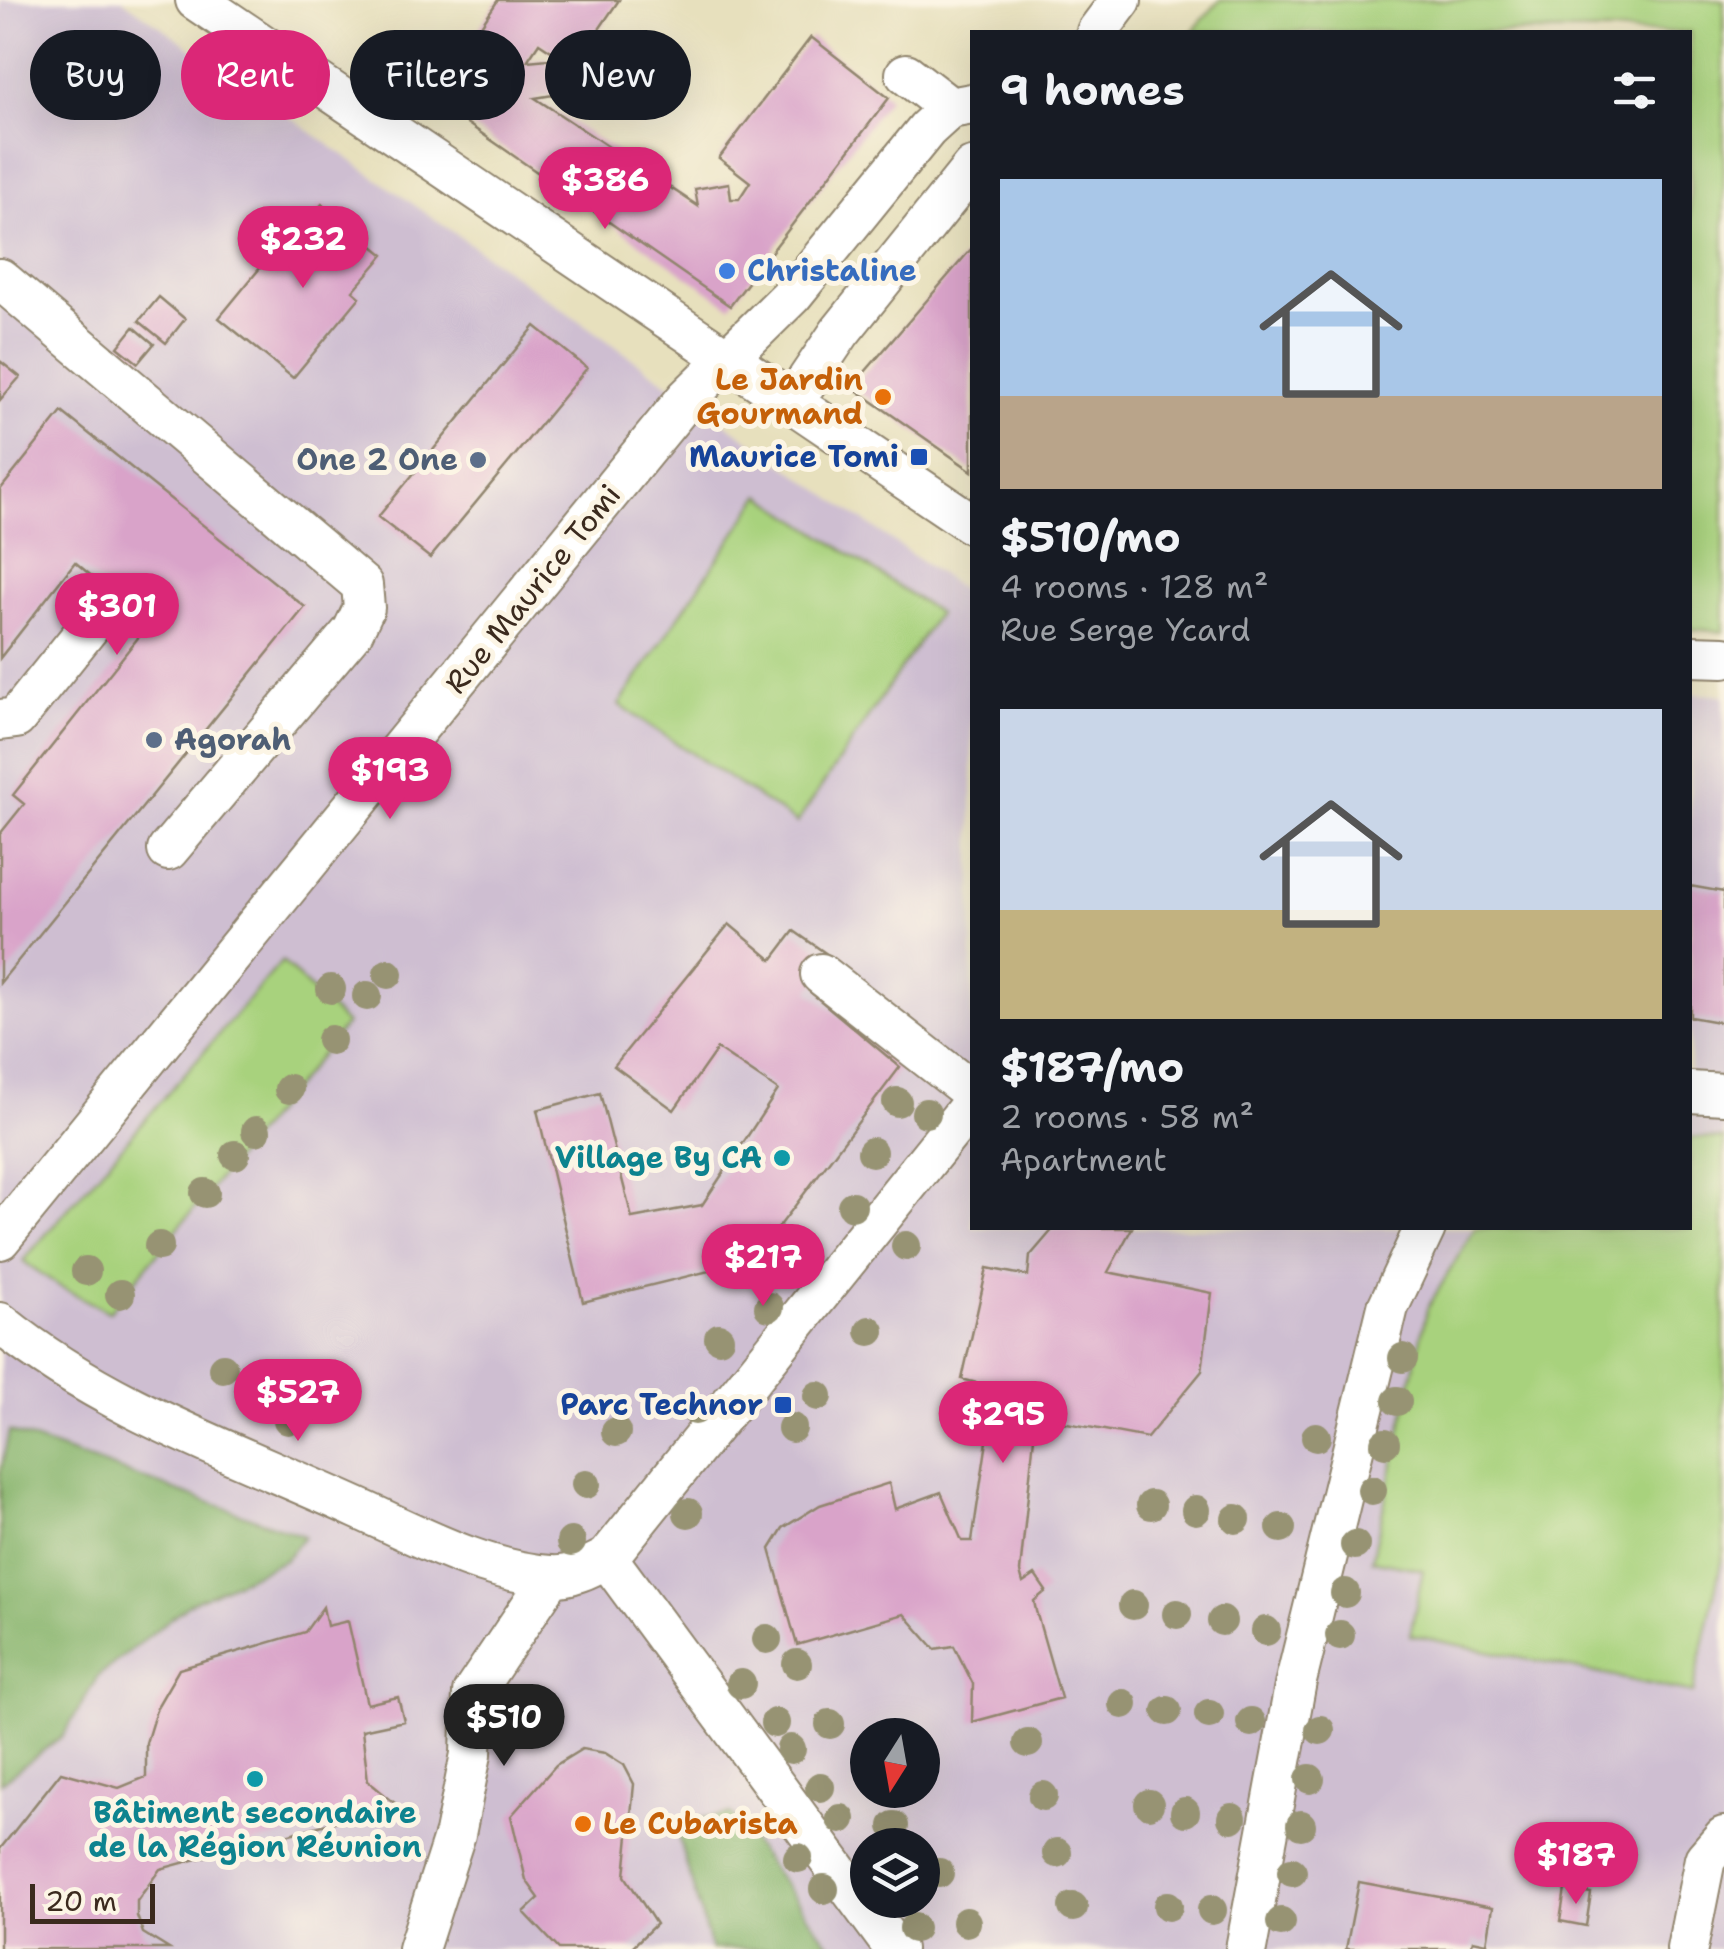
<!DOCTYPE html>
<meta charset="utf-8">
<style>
:root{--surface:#171b24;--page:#242831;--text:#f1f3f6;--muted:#9ea1a6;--accent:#db2777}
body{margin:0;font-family:"Shantell Sans",sans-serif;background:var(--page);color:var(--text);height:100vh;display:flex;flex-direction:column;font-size:38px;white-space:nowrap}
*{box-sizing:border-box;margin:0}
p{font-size:32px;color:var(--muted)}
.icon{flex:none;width:55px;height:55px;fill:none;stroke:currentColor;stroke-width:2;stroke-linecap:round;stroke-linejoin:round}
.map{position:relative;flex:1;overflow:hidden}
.sheet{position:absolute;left:970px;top:30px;width:722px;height:1200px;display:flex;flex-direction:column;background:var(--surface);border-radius:0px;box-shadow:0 10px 40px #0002}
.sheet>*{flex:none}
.hud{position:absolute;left:30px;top:30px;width:790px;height:90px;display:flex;gap:20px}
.needle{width:65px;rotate:191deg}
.controls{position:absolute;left:850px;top:1718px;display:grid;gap:20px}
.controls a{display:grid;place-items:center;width:90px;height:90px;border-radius:50%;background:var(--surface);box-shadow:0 10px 40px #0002;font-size:50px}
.scale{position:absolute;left:30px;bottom:25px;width:125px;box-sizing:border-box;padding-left:10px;border:5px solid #3b2a1e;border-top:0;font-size:28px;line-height:35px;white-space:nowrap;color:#3b2a1e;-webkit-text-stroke:8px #fcf5e5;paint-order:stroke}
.price{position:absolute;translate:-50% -85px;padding:0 22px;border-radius:35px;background:var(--accent);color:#fff;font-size:32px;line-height:65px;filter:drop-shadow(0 2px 5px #0008)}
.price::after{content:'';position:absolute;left:50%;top:60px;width:30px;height:22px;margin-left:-15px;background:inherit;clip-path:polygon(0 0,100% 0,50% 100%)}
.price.current{background:#222;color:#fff}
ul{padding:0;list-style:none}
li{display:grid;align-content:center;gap:20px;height:530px;padding:0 30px}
li span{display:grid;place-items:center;height:310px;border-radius:0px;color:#555}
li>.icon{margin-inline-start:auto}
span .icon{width:180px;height:180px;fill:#fffc;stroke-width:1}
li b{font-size:42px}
h2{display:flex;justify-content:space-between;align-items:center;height:120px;padding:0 30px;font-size:42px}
.chip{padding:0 35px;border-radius:45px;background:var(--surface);box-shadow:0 10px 40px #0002;font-size:35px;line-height:90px}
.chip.current{background:var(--accent);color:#fff}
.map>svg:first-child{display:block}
.industrial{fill:#cebed1;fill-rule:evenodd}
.green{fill:#a8d27d;stroke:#727e4e;stroke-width:2.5}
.forest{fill:#86b46c;stroke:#606f45;stroke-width:2.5}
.building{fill:#d9a3c9}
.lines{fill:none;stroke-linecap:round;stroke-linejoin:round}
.minor-casing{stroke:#91856e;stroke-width:44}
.minor{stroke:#fff;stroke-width:40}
.tree{fill:#979373}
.shop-dot{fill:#3f7fe0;stroke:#fcf5e5;stroke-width:4}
.food-dot{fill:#e8710a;stroke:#fcf5e5;stroke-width:4}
.transit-dot{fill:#1a4fb4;stroke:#fcf5e5;stroke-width:4}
.service-dot{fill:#5c6f8a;stroke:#fcf5e5;stroke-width:4}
.culture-dot{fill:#0f9aa8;stroke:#fcf5e5;stroke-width:4}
.labels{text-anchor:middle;stroke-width:10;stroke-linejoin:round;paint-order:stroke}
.shop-label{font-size:30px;font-weight:bold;fill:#366cbe;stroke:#fcf5e5;text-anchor:start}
.food-label{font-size:30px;font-weight:bold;fill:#c56008;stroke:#fcf5e5;text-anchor:end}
.transit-label{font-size:30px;font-weight:bold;fill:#164399;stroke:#fcf5e5;text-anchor:end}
.service-label{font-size:30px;font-weight:bold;fill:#4e5e75;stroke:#fcf5e5;text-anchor:end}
.street-label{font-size:30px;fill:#3b2a1e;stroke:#fcf5e5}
.culture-label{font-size:30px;font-weight:bold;fill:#0d838f;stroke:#fcf5e5;text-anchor:end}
</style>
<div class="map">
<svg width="1724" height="1949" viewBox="0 0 1724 1949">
<rect width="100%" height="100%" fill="#fcf5e5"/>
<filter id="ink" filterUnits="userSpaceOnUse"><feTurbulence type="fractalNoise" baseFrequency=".01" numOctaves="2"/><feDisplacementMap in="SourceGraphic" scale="20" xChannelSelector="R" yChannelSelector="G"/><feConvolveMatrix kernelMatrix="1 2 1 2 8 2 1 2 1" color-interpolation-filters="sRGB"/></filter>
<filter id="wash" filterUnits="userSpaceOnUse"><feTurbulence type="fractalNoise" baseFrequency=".0048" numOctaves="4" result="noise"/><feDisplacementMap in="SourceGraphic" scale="40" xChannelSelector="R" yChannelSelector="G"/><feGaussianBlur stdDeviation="2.25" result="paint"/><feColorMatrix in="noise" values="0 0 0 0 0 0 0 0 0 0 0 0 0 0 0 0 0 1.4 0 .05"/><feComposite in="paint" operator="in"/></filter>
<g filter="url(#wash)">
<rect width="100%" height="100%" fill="#e7e0bd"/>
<!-- industrial -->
<path class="industrial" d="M 0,0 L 123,0 L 972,597 L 972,1228 L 1690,1228 L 1690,694 L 1724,695 L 1724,1949 L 0,1949 ZM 868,1735 L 922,1735 L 922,1790 L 868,1790 ZM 868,1845 L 922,1845 L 922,1900 L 868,1900 Z"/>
<!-- green -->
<path class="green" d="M 1220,0 L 1724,0 L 1724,632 L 1690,629 L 1690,32 L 1192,32 Z
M 761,495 L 938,613 L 797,823 L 619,705 Z
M 282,961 L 346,1024 L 109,1312 L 59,1286 L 23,1261 Z
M 1690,1137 L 1724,1139 L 1724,1549 L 1693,1693 L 1410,1635 L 1423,1570 L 1372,1560 L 1427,1309 L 1475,1228 L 1690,1228 Z"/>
<!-- forest -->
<path class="forest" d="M 9,1431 L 304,1536 L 285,1560 L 190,1603 L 98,1676 L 64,1735 L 0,1783 L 0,1474 Z
M 731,1814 L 833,1949 L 711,1949 L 674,1822 Z"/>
<g id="blocks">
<!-- building -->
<path class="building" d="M 498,0 L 619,0 L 574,66 L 539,43 L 527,61 L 548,59 L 553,95 L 535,98 L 698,206 L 695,189 L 729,183 L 731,199 L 739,199 L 750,182 L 719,158 L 811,37 L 889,98 L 730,306 L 432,99 Z
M 322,204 L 384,255 L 353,291 L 360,297 L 293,378 L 219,318 L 288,234 L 292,240 Z
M 972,248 L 972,471 L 852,387 Z
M 159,297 L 185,319 L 166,343 L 139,321 Z
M 535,326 L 587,368 L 430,558 L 378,517 Z
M 134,327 L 154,344 L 138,363 L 118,347 Z
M 0,361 L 20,377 L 0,400 Z
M 62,412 L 305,607 L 0,983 L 0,834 L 24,804 L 13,795 L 149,624 L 75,562 L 0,658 L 0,490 Z
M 1690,886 L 1724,892 L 1724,1023 L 1690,1017 Z
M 729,924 L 772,960 L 794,931 L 834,959 L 809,991 L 900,1067 L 754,1260 L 583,1302 L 537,1110 L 600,1093 L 632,1218 L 702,1205 L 778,1090 L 717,1049 L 674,1110 L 614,1066 Z
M 1054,1228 L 1132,1228 L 1108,1272 L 1212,1293 L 1202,1371 L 1147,1438 L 1051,1420 L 1035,1427 L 1020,1572 L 1023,1583 L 1035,1575 L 1046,1591 L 1034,1601 L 1036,1611 L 1061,1698 L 972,1722 L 973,1684 L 954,1646 L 935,1649 L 904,1614 L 797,1645 L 770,1549 L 783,1528 L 820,1505 L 889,1483 L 895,1509 L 941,1492 L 962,1541 L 972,1541 L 995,1388 L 962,1379 L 987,1268 L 1028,1276 L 1030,1256 Z
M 323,1607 L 327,1626 L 348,1621 L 367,1704 L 398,1697 L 404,1721 L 362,1730 L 368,1781 L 397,1805 L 160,1869 L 137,1901 L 137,1916 L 143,1933 L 169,1949 L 0,1949 L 0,1849 L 61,1772 L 119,1788 L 146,1777 L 146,1743 L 157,1707 L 179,1669 L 305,1632 Z
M 582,1749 L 605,1753 L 624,1765 L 634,1784 L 625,1876 L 656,1924 L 630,1949 L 559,1949 L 524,1912 L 539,1898 L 526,1880 L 511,1816 L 556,1765 Z
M 1359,1882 L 1493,1907 L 1487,1943 L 1473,1940 L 1471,1949 L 1346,1949 Z
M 1565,1889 L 1591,1893 L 1586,1926 L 1560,1921 Z"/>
</g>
</g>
<g filter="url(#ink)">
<use href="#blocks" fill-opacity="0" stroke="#91856e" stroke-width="2.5"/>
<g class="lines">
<!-- minor casing -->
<g class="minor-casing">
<path id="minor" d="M 196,0 L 972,524
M 1097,32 L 1121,0
M 906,74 L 950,108
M 0,279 L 362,585 L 364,608 L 353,631 L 168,850
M 794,400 L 840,332 L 972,168
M 1690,656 L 1724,657
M 0,720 L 16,718 L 93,622
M 821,974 L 972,1092
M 1690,1092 L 1724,1094
M 0,1239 L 687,398 L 792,295 L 927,129 L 950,108 L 972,104
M 0,1323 C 106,1409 234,1452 357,1508 C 417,1535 482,1571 550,1576 C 569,1578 590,1567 607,1558 L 972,1104
M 607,1558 L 895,1949
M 418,1949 L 455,1834 L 471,1754 L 473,1693 L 551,1577
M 1246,1949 L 1296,1681 L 1367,1393 L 1388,1307 L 1425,1228
M 1687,1949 L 1705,1859 L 1724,1837"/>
</g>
<!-- minor -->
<use href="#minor" class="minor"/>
</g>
<!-- trees -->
<g class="tree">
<circle cx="388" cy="974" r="15"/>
<circle cx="331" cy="989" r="15"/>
<circle cx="367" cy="996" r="15"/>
<circle cx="331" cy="1040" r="15"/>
<circle cx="289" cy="1089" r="15"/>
<circle cx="897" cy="1102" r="15"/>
<circle cx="926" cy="1113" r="15"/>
<circle cx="256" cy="1131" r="15"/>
<circle cx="872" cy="1152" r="15"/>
<circle cx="235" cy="1155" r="15"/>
<circle cx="205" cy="1193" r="15"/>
<circle cx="852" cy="1206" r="15"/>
<circle cx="159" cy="1246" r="15"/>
<circle cx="906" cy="1246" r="15"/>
<circle cx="86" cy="1271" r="15"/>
<circle cx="120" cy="1294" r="15"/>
<circle cx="769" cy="1307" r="15"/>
<circle cx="870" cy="1331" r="15"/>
<circle cx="719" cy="1338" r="15"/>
<circle cx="1403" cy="1358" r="15"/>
<circle cx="223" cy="1368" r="15"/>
<circle cx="256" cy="1395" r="15"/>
<circle cx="818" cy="1396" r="15"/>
<circle cx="1397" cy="1401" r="15"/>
<circle cx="695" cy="1410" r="15"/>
<circle cx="288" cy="1420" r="15"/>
<circle cx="792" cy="1428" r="15"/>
<circle cx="616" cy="1432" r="15"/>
<circle cx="1316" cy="1437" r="15"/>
<circle cx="1385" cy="1443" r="15"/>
<circle cx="586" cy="1484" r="15"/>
<circle cx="1372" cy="1490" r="15"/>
<circle cx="1151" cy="1505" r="15"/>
<circle cx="1196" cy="1510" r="15"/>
<circle cx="688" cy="1513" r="15"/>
<circle cx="1236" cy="1519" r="15"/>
<circle cx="1281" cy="1528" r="15"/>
<circle cx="571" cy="1542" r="15"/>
<circle cx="1355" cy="1545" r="15"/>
<circle cx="1345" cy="1593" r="15"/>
<circle cx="1133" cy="1605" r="15"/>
<circle cx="1177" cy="1614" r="15"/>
<circle cx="1222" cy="1621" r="15"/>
<circle cx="1266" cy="1631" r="15"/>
<circle cx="1340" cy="1635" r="15"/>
<circle cx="767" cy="1639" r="15"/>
<circle cx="797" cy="1664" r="15"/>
<circle cx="741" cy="1684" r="15"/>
<circle cx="1123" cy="1704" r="15"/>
<circle cx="1167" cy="1711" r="15"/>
<circle cx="1209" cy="1714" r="15"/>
<circle cx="1251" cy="1722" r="15"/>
<circle cx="775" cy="1723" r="15"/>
<circle cx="830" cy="1724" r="15"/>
<circle cx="1320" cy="1730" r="15"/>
<circle cx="1028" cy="1743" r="15"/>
<circle cx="791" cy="1749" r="15"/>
<circle cx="1310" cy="1779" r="15"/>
<circle cx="820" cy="1787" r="15"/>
<circle cx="1043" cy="1796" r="15"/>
<circle cx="1149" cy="1804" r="15"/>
<circle cx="1185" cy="1812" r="15"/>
<circle cx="1232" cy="1818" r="15"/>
<circle cx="841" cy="1819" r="15"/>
<circle cx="1301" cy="1825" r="15"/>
<circle cx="894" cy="1826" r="15"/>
<circle cx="1057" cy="1853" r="15"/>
<circle cx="798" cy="1858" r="15"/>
<circle cx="1292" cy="1872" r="15"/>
<circle cx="939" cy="1873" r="15"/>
<circle cx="824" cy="1889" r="15"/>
<circle cx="1168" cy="1906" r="15"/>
<circle cx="1073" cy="1907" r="15"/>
<circle cx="1212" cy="1910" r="15"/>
<circle cx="966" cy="1922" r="15"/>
<circle cx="1281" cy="1922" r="15"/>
<circle cx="914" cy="1928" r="15"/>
</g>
</g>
<!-- markers -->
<circle class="shop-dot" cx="727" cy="271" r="10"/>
<g class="food-dot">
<circle cx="883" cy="397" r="10"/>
<circle cx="583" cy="1824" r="10"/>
</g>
<g class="transit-dot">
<rect x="909" y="447" width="20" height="20" rx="5"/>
<rect x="773" y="1395" width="20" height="20" rx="5"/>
</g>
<g class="service-dot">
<circle cx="478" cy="460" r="10"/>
<circle cx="154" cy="740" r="10"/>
</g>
<g class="culture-dot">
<circle cx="782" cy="1158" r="10"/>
<circle cx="255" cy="1779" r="10"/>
</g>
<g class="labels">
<!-- shop labels -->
<g class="shop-label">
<text x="747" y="281">Christaline</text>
</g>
<!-- food labels -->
<g class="food-label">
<text x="863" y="390">Le Jardin<tspan x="863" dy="34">Gourmand</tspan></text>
<text x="603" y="1834" text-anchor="start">Le Cubarista</text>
</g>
<!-- transit labels -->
<g class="transit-label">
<text x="899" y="467">Maurice Tomi</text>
<text x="763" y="1415">Parc Technor</text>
</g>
<!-- service labels -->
<g class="service-label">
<text x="458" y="470">One 2 One</text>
<text x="174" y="750" text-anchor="start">Agorah</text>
</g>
<!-- street labels -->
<g class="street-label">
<text transform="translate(533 589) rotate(-51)" y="10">Rue Maurice Tomi</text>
</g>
<!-- culture labels -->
<g class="culture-label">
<text x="762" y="1168">Village By CA</text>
<text x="255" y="1823" text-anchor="middle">Bâtiment secondaire<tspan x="255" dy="34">de la Région Réunion</tspan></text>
</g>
</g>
</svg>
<div class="controls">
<a><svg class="needle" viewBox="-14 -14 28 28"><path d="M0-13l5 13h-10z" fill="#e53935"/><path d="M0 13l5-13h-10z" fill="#9ea1a6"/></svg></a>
<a><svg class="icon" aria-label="layers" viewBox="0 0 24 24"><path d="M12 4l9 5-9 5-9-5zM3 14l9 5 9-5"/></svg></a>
</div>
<div class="scale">20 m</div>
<b class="price" style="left:605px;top:232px">$386</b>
<b class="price" style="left:303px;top:291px">$232</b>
<b class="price" style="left:117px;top:658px">$301</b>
<b class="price" style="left:390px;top:822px">$193</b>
<b class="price" style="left:763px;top:1309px">$217</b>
<b class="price" style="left:298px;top:1444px">$527</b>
<b class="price" style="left:1003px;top:1466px">$295</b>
<b class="price current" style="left:504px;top:1769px">$510</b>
<b class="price" style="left:1576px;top:1907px">$187</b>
<div class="hud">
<a class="chip">Buy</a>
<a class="chip current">Rent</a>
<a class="chip">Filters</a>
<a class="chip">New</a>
</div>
<section class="sheet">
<h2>9 homes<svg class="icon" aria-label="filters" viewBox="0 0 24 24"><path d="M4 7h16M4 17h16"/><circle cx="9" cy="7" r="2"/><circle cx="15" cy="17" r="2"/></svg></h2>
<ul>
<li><span style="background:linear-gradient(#a9c7e8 70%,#b9a48a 0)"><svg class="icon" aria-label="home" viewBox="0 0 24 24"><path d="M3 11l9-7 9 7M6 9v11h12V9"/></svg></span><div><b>$510/mo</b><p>4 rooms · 128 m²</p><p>Rue Serge Ycard</p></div></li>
<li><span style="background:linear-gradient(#c9d6e8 65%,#c2b280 0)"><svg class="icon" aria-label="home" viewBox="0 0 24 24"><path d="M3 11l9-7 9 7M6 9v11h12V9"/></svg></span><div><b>$187/mo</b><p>2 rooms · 58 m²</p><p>Apartment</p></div></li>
</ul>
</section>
</div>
